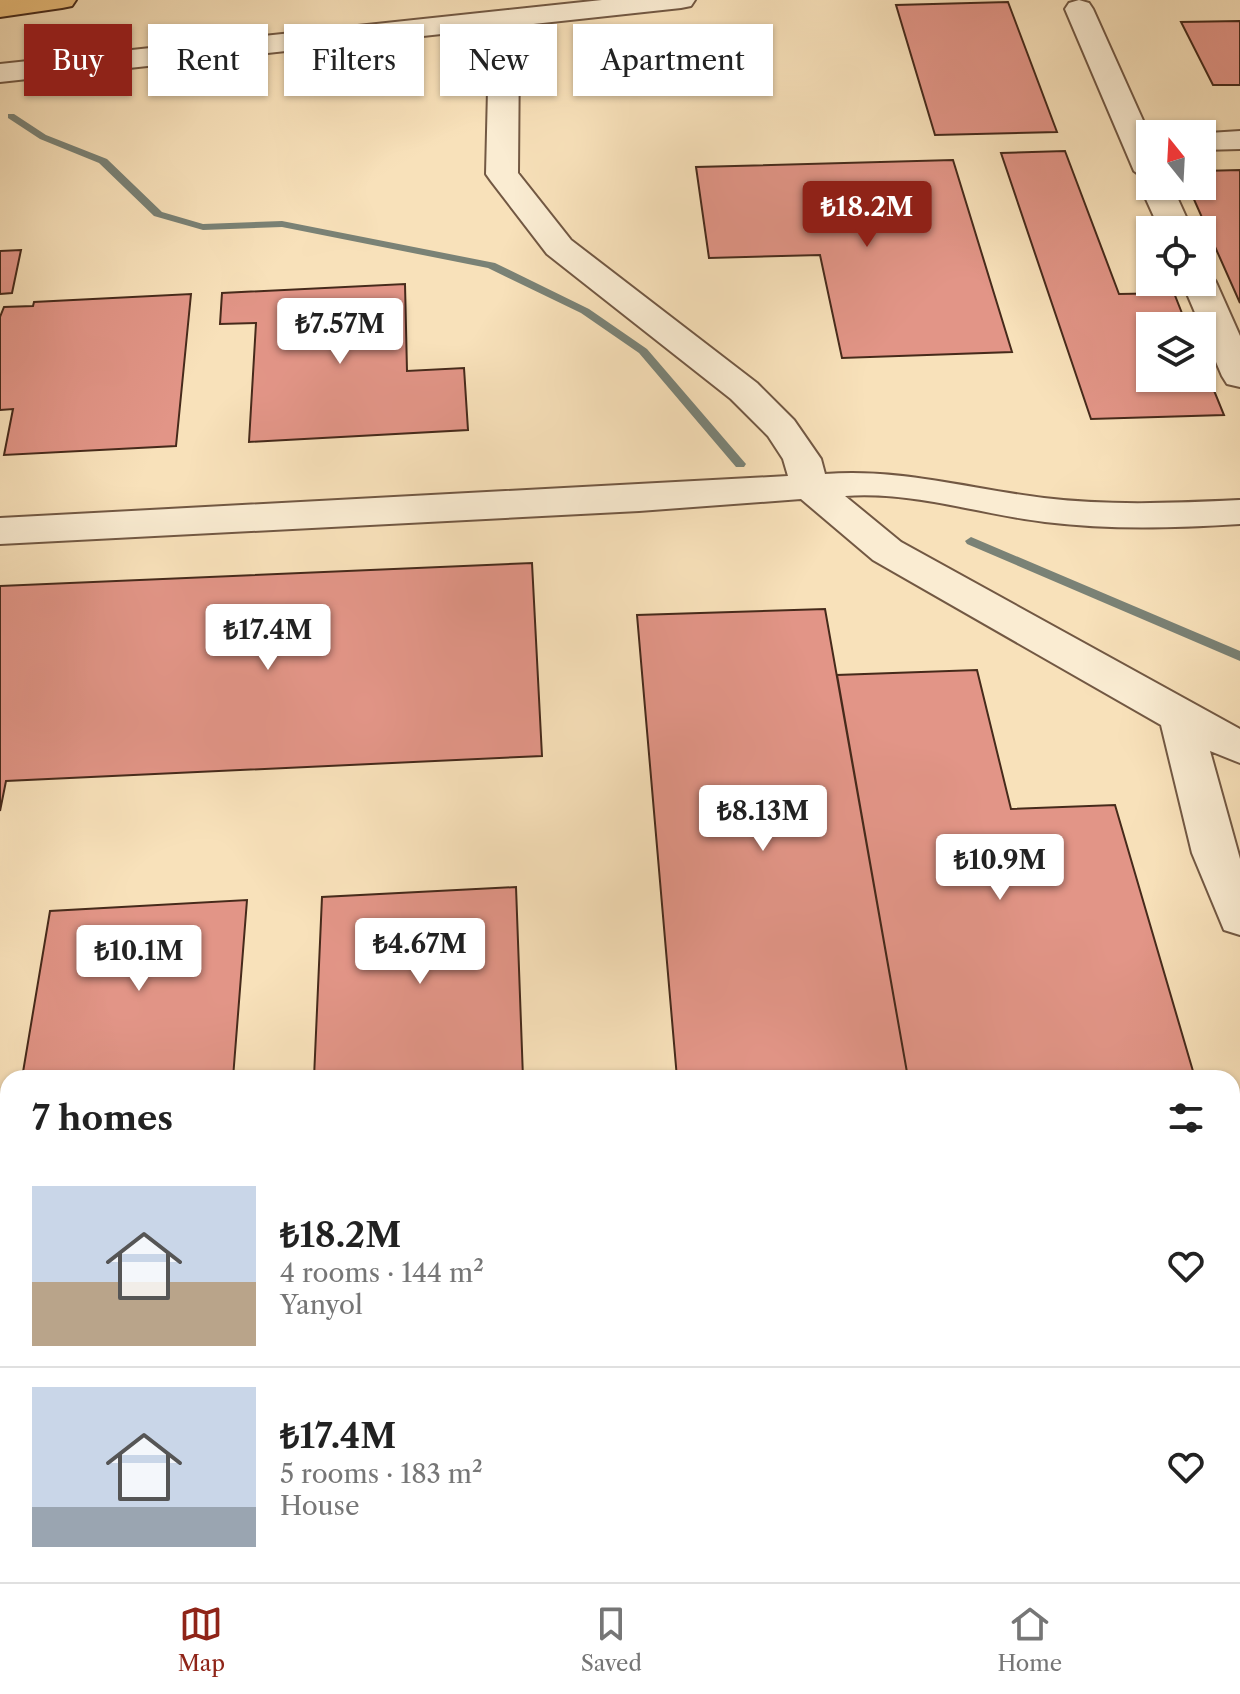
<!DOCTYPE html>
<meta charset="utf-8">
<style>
:root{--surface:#fff;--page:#f6f6f6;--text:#222;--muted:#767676;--line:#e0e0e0;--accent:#8f2418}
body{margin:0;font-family:"Libre Caslon Text",serif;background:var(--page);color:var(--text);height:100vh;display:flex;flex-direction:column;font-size:30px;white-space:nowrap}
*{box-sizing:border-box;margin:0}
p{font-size:26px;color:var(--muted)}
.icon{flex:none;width:44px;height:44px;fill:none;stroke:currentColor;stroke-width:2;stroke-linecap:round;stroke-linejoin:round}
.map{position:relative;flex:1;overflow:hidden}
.side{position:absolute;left:0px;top:1070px;width:1240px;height:512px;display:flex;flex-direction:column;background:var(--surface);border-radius:24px 24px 0 0;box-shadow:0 2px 6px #0004}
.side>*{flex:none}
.guide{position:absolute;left:24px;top:24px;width:800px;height:72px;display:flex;gap:16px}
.needle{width:52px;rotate:342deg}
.controls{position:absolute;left:1136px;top:120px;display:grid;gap:16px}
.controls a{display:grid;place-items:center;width:80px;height:80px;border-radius:0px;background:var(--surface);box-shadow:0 2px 6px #0004;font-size:40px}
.price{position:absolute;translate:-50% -68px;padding:0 18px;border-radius:8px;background:#fff;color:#222;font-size:26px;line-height:52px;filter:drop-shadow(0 2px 4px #0008)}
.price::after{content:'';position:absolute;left:50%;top:48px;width:24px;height:18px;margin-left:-12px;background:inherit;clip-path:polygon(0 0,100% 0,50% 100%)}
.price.on{background:var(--accent);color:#fff}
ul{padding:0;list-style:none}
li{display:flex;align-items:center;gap:24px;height:200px;padding:0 32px}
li+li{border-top:2px solid var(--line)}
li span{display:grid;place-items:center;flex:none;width:224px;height:160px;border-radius:0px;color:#555}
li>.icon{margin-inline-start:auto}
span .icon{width:96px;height:96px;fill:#fffc;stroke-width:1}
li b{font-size:34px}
h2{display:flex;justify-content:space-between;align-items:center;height:96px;padding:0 32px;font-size:34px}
.tag{padding:0 28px;border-radius:0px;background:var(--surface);box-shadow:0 2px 6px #0004;font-size:28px;line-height:72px}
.tag.on{background:var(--accent);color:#fff}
.dock{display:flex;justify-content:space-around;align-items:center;height:112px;border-top:2px solid var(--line);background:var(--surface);font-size:22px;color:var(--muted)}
.dock a{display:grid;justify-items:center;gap:4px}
.dock .on{color:var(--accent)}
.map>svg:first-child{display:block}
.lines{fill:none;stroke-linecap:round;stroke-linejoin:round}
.stream{fill:#7a8276;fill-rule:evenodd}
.building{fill:#e29587;stroke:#462a1b;stroke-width:2}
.minor-casing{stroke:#725843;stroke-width:4}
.highway-casing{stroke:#462a1b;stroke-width:4}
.minor{fill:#faecd2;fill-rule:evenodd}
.highway{fill:#ecc07d;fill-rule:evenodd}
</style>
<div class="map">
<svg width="1240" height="1582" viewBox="0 0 1240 1582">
<rect width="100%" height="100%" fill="#f8e1ba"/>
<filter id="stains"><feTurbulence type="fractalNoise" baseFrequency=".0025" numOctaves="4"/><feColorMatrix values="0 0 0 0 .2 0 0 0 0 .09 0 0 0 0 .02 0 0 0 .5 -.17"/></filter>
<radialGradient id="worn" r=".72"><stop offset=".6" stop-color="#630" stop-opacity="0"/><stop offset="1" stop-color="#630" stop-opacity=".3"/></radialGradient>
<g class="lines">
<!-- stream -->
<path class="stream" d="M 8,114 L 14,114 L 46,135 L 107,159 L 162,212 L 203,224 L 282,221 L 495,263 L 589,309 L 647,349 L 746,464 L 744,467 L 736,467 L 639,353 L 581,313 L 488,268 L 282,227 L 203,230 L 154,216 L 99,163 L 40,139 L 8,118 Z
M 971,537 L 1240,651 L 1240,661 L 967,544 L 965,541 Z"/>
</g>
<!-- building -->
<path class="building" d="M 1008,2 L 1057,132 L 935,135 L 896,5 Z
M 1240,21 L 1240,85 L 1213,85 L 1181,22 Z
M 1065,151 L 1119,294 L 1174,293 L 1187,326 L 1150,326 L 1150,378 L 1202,378 L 1202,361 L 1224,415 L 1091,419 L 1001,153 Z
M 953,160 L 1012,352 L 842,358 L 820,255 L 709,258 L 696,167 Z
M 1240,170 L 1240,303 L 1188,186 L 1202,186 L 1202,171 Z
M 21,250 L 12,293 L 0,294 L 0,251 Z
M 405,284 L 407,371 L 464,368 L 468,430 L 249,442 L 256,323 L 220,324 L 222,293 Z
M 191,294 L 176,446 L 4,455 L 13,409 L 0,410 L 0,317 L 4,307 L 33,306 L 34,302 Z
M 532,563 L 542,756 L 6,781 L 0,811 L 0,586 Z
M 825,609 L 908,1078 L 677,1078 L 637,615 Z
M 977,670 L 1011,809 L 1115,805 L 1195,1078 L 908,1078 L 837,675 Z
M 516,887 L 523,1078 L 314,1078 L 322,897 Z
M 247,900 L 233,1078 L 22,1078 L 50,911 Z
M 8,1167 L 8,1437 L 0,1438 L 0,1216 Z
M 1232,1206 L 1240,1233 L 1240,1265 L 1232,1265 Z"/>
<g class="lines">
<!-- minor casing -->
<g class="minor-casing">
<path id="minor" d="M 602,0 L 695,0 L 691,6 L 681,8 L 0,82 L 0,64 Z
M 1079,0 L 1089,3 L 1093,9 L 1150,136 L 1150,186 L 1172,186 L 1192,230 L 1160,230 L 1140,186 L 1145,179 L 1134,171 L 1065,9 L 1069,3 Z
M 504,38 L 514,41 L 519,47 L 518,173 L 571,240 L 757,383 L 794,420 L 821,459 L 825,474 C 900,468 970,489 1044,498 C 1110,506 1174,503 1240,500 L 1240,524 C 1174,528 1111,530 1045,522 C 979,514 912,491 845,496 L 901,542 L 1240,729 L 1240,763 L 1210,751 L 1240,859 L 1240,935 L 1224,930 L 1192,853 L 1161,725 L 873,560 L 801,499 L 639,511 L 0,544 L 0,518 L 788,476 L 783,459 L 768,436 L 731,399 L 547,254 L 491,181 L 486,174 L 489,47 L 494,41 Z
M 1240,131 L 1240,149 L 1202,150 L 1202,134 L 1193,134 Z
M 1202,273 L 1211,275 L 1216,282 L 1240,336 L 1240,387 L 1227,384 L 1222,376 L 1182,282 L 1202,282 Z
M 1240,1478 L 1240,1534 L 1232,1535 L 1232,1479 Z
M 372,1574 L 518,1574 L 514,1582 L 369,1582 Z"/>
</g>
<!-- highway casing -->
<g class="highway-casing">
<path id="highway" d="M 0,0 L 76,0 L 72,6 L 62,8 L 0,17 Z"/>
</g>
<!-- minor -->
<use href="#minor" class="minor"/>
<!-- highway -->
<use href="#highway" class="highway"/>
</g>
<rect width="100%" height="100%" filter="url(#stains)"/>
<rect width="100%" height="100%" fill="url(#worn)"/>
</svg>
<div class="controls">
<a><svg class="needle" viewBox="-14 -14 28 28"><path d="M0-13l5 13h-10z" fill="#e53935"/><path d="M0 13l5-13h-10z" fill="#767676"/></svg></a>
<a><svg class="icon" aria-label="locate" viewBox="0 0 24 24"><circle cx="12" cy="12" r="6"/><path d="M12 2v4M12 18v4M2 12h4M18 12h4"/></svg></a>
<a><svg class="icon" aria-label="layers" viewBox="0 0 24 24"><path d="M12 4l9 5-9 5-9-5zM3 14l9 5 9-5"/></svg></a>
</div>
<b class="price on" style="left:867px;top:249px">₺18.2M</b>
<b class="price" style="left:340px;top:366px">₺7.57M</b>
<b class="price" style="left:268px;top:672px">₺17.4M</b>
<b class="price" style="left:763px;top:853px">₺8.13M</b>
<b class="price" style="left:1000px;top:902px">₺10.9M</b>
<b class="price" style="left:420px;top:986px">₺4.67M</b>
<b class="price" style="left:139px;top:993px">₺10.1M</b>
<div class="guide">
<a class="tag on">Buy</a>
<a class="tag">Rent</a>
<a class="tag">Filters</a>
<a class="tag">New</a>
<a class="tag">Apartment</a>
</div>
<section class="side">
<h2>7 homes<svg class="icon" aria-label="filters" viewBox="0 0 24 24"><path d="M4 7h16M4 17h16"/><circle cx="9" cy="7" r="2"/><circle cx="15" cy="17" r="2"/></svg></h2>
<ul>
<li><span style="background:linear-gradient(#c9d6e8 60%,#b9a48a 0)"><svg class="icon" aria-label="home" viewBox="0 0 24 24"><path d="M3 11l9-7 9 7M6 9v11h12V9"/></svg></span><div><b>₺18.2M</b><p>4 rooms · 144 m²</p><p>Yanyol</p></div><svg class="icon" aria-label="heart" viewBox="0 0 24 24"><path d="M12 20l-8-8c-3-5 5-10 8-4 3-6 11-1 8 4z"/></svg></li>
<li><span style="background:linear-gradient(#c9d6e8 75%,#9aa5b1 0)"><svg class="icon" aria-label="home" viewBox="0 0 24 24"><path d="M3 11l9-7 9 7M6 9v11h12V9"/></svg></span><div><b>₺17.4M</b><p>5 rooms · 183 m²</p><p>House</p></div><svg class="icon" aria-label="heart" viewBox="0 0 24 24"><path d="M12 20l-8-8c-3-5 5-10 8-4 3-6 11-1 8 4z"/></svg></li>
</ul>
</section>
</div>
<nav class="dock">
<a class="on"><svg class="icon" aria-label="map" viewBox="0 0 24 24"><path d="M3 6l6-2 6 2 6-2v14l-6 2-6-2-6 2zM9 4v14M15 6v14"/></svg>Map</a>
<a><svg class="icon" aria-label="saved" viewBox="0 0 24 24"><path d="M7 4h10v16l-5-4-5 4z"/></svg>Saved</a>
<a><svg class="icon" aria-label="home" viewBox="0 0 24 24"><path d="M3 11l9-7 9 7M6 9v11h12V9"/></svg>Home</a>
</nav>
